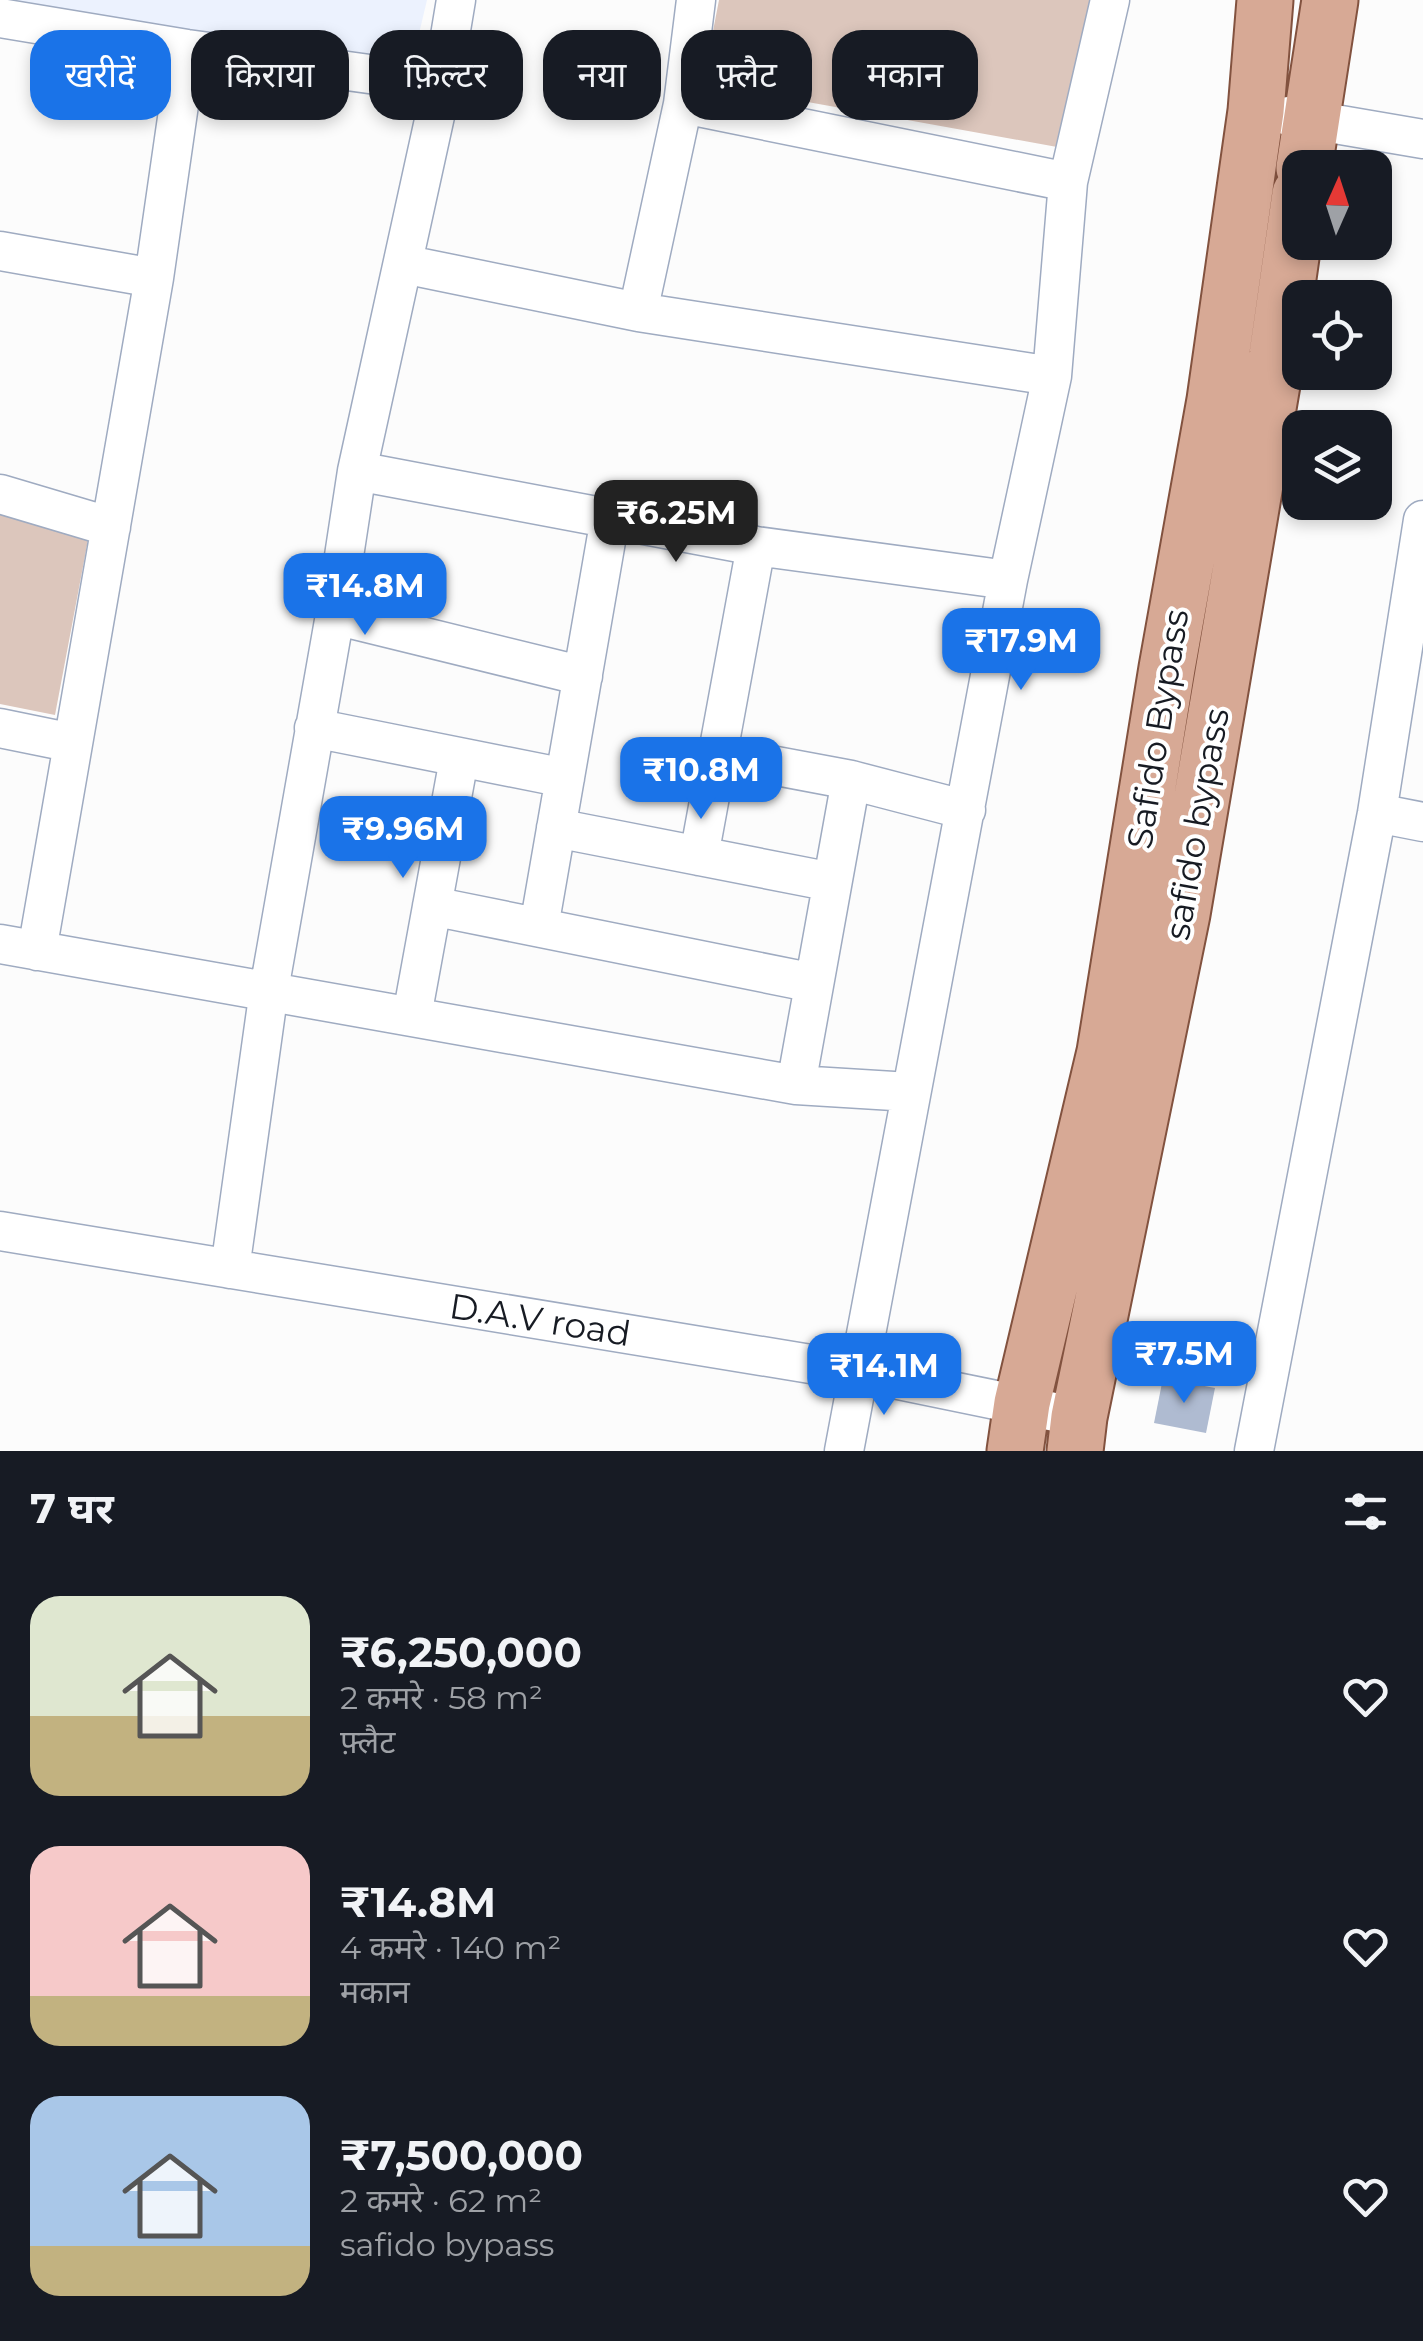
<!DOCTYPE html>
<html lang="hi">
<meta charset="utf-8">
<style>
:root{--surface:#171b24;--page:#242831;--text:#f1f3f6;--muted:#9ea1a6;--accent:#1a73e8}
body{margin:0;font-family:Montserrat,"Noto Sans Devanagari",sans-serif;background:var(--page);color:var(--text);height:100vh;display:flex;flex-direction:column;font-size:38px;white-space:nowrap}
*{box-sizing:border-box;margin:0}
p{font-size:32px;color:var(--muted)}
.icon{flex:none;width:55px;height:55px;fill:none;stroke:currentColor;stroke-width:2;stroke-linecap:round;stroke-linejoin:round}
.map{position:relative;height:1451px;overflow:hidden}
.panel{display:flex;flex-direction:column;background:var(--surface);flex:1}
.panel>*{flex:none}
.hud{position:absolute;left:30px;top:30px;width:1365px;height:90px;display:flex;gap:20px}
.needle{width:65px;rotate:3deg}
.tools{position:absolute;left:1282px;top:150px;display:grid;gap:20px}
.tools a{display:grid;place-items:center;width:110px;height:110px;border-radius:20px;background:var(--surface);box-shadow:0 5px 15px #0003;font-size:50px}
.price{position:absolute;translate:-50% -85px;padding:0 22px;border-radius:20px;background:var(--accent);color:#fff;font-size:32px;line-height:65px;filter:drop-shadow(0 2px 5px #0008)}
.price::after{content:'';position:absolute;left:50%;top:60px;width:30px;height:22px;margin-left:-15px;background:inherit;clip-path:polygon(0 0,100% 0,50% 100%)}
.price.selected{background:#222;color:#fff}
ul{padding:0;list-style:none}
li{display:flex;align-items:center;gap:30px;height:250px;padding:0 30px}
li span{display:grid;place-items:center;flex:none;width:280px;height:200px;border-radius:30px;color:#555}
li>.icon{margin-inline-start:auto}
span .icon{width:120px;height:120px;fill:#fffc;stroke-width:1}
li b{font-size:42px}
h2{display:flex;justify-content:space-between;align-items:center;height:120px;padding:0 30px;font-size:42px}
.pill{padding:0 35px;border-radius:30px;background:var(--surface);box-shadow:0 5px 15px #0003;font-size:35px;line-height:90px}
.pill.selected{background:var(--accent);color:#fff}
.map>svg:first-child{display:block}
.built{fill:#ecf2fe}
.green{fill:#dcc6bc}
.building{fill:#afbbd1}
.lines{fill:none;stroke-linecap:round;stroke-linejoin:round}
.minor-casing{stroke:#9fabc1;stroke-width:41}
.primary-casing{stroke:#82523f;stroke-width:59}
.minor{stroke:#fff;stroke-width:38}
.primary{stroke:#d7a995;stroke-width:55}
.labels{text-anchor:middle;stroke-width:8;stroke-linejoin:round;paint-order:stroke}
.street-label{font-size:35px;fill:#171b23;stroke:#fff}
</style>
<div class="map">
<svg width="1423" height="1451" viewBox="0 0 1423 1451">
<rect width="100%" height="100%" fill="#fcfcfc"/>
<!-- built -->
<path class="built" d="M 0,0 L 427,0 L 408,80 Z"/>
<!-- green -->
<path class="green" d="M 719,0 L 1117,0 L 1090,153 L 703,83 Z
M 0,512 L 88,540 L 55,715 L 0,704 Z"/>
<!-- building -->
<path class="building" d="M 1163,1378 L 1215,1388 L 1206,1433 L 1154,1423 Z"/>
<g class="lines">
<!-- minor casing -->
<g class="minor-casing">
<path id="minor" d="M 0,18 L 187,49 L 442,84
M 683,104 L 1068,182
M 1288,116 L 1423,139
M 0,251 L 154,278
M 403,264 L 638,312 L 1052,376
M 638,312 L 683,104 L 696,0
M 357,471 L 756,546 L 1008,580
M 0,494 L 111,527
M 335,615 L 583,676
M 0,728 L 73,743
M 314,728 L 565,778
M 718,755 L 851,780 L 966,810
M 1377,813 L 1423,822
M 556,828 L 832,882
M 699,856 L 756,546
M 432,906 L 814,983
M 539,927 L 610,518
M 0,944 L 796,1085 L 910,1092
M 37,951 L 154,278 L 187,49
M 412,1016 L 459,759
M 796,1085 L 851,780
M 0,1231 L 859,1372 L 1079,1417
M 230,1269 L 269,990 L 335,615 L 357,471 L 442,84 L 456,0
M 844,1451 L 1008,580 L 1052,376 L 1068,182 L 1110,0
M 1254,1451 L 1377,813 L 1423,520"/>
</g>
<!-- primary casing -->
<g class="primary-casing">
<path id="primary" d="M 1304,168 L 1330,0
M 1015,1451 L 1022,1403 L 1105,1052 L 1167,668 L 1215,400 L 1256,111 L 1265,0
M 1075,1451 L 1079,1417 L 1182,914 L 1277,355 L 1300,194"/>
</g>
<!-- minor -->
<use href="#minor" class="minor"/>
<!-- primary -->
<use href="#primary" class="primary"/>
</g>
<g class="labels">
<!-- street labels -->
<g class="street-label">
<text transform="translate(1158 729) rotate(-81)" y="12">Safido Bypass</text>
<text transform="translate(1197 824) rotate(-80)" y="12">safido bypass</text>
<text transform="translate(540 1320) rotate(9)" y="12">D.A.V road</text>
</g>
</g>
</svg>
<div class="tools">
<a><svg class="needle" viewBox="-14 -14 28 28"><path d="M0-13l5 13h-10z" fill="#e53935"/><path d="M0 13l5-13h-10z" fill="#9ea1a6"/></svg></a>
<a><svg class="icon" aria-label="locate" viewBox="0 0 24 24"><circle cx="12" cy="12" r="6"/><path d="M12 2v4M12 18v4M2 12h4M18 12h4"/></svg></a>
<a><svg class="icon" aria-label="layers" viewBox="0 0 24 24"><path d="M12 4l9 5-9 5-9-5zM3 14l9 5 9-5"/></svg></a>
</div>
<b class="price selected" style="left:676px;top:565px">₹6.25M</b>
<b class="price" style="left:365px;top:638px">₹14.8M</b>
<b class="price" style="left:1021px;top:693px">₹17.9M</b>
<b class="price" style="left:701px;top:822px">₹10.8M</b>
<b class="price" style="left:403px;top:881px">₹9.96M</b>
<b class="price" style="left:1184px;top:1406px">₹7.5M</b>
<b class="price" style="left:884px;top:1418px">₹14.1M</b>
<div class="hud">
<a class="pill selected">खरीदें</a>
<a class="pill">किराया</a>
<a class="pill">फ़िल्टर</a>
<a class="pill">नया</a>
<a class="pill">फ़्लैट</a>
<a class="pill">मकान</a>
</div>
</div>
<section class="panel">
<h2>7 घर<svg class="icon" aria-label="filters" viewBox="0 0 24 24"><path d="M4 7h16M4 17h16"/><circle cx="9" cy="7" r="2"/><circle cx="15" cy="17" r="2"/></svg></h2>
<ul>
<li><span style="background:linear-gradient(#dfe7d0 60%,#c2b280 0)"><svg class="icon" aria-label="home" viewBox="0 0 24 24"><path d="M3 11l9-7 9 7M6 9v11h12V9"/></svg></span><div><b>₹6,250,000</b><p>2 कमरे · 58 m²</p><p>फ़्लैट</p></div><svg class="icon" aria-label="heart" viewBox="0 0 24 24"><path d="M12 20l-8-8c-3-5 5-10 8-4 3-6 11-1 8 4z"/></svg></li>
<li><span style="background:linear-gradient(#f6c9c9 75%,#c2b280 0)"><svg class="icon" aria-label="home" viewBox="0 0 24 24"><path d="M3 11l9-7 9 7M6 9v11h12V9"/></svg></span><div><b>₹14.8M</b><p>4 कमरे · 140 m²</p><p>मकान</p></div><svg class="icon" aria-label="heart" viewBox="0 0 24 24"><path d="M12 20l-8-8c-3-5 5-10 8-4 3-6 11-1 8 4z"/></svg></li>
<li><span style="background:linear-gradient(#a9c7e8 75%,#c2b280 0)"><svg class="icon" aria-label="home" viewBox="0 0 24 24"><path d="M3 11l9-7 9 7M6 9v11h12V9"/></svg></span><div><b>₹7,500,000</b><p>2 कमरे · 62 m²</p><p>safido bypass</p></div><svg class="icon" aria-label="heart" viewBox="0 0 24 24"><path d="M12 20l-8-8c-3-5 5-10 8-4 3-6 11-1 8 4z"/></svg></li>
</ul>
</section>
